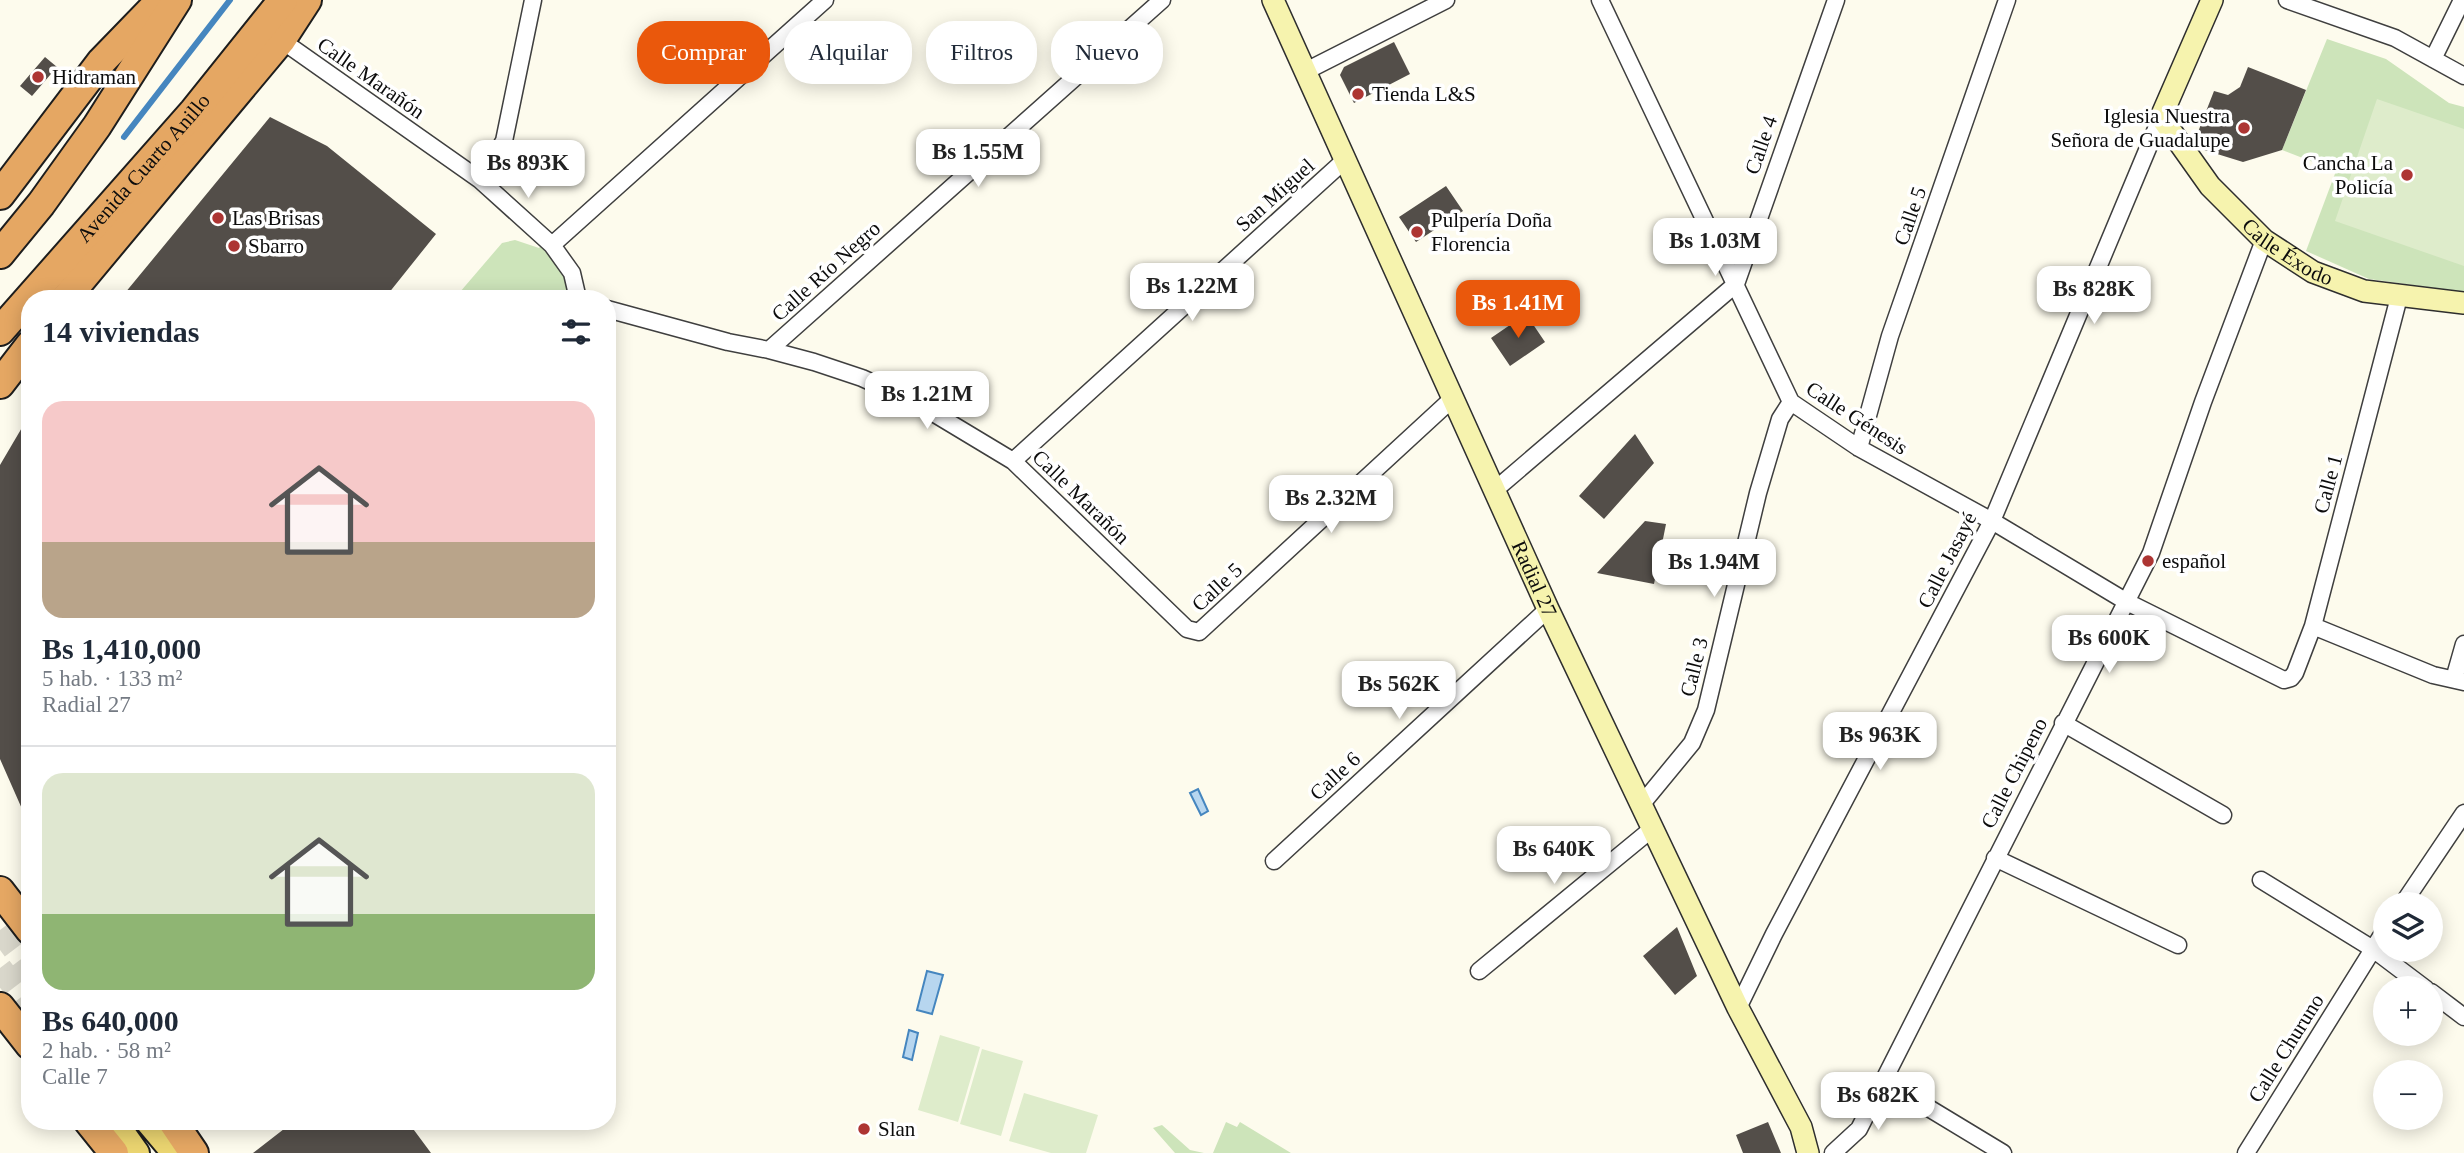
<!DOCTYPE html>
<html lang="es">
<meta charset="utf-8">
<style>
:root{--surface:#fff;--page:#f2f2f3;--text:#1f2937;--muted:#747a83;--line:#e0e1e3;--accent:#ea580c}
body{margin:0;font-family:"Times New Roman",serif;background:var(--page);color:var(--text);height:100vh;display:flex;flex-direction:column;font-size:26px;white-space:nowrap}
*{box-sizing:border-box;margin:0}
p{font-size:23px;color:var(--muted)}
.icon{flex:none;width:38px;height:38px;fill:none;stroke:currentColor;stroke-width:2;stroke-linecap:round;stroke-linejoin:round}
.map{position:relative;flex:1;overflow:hidden}
.drawer{position:absolute;left:21px;top:290px;width:595px;height:840px;display:flex;flex-direction:column;background:var(--surface);border-radius:28px;box-shadow:0 4px 18px #0003}
.drawer>*{flex:none}
.top-card{position:absolute;left:637px;top:21px;width:665px;height:63px;display:flex;gap:14px}
.controls{position:absolute;left:2373px;top:892px;display:grid;gap:14px}
.controls a{display:grid;place-items:center;width:70px;height:70px;border-radius:50%;background:var(--surface);box-shadow:0 4px 18px #0003;font-size:35px}
.price{position:absolute;translate:-50% -60px;padding:0 16px;border-radius:14px;background:#fff;color:#222;font-size:23px;line-height:46px;filter:drop-shadow(0 2px 4px #0008)}
.price::after{content:'';position:absolute;left:50%;top:42px;width:21px;height:16px;margin-left:-10px;background:inherit;clip-path:polygon(0 0,100% 0,50% 100%)}
.price.selected{background:var(--accent);color:#fff}
ul{padding:0;list-style:none}
li{display:grid;align-content:center;gap:14px;height:371px;padding:0 21px}
li+li{border-top:2px solid var(--line)}
li span{display:grid;place-items:center;height:217px;border-radius:21px;color:#555}
li>.icon{margin-inline-start:auto}
span .icon{width:126px;height:126px;fill:#fffc;stroke-width:1}
li b{font-size:30px}
h2{display:flex;justify-content:space-between;align-items:center;height:84px;padding:0 21px;font-size:30px}
.chip{padding:0 24px;border-radius:28px;background:var(--surface);box-shadow:0 4px 18px #0003;font-size:24px;line-height:63px}
.chip.selected{background:var(--accent);color:#fff}
.map>svg:first-child{display:block}
.green{fill:#cde4ba}
.pitch{fill:#deeccb}
.water{fill:#b7d6ef;stroke:#4586bf;stroke-width:2}
.lines{fill:none;stroke-linecap:round;stroke-linejoin:round}
.stream{stroke:#4586bf;stroke-width:6}
.building{fill:#534e49}
.primary-tunnel{stroke:#d9d7cb;stroke-width:24;stroke-dasharray:24 12;stroke-linecap:butt}
.street-casing{stroke:#3f3f3f;stroke-width:19}
.secondary-casing{stroke:#2e2e2e;stroke-width:24}
.primary-casing{stroke:#1d1d1d;stroke-width:28}
.highway-casing{stroke:#1d1d1d;stroke-width:32}
.street{stroke:#fff;stroke-width:16}
.secondary{stroke:#f6f3ae;stroke-width:21}
.primary{stroke:#ead470;stroke-width:24}
.highway{stroke:#e5a763;stroke-width:28}
.poi-dot{fill:#ad3533;stroke:#fff;stroke-width:2.5}
.labels{text-anchor:middle;stroke-width:7;stroke-linejoin:round;paint-order:stroke}
.poi-label{font-size:21px;fill:#0c0c0c;stroke:#fff;text-anchor:start}
.street-label{font-size:21px;fill:#0c0c0c;stroke:#fff}
</style>
<div class="map">
<svg width="2464" height="1153" viewBox="0 0 2464 1153">
<rect width="100%" height="100%" fill="#fdfbed"/>
<!-- green -->
<path class="green" d="M 2327,39 L 2386,59 L 2449,103 L 2464,107 L 2464,292 L 2369,279 L 2306,251 L 2336,171 L 2282,150 Z
M 515,240 L 539,248 L 542,244 L 566,277 L 567,299 L 454,299 L 502,243 Z
M 1226,1122 L 1237,1127 L 1240,1122 L 1291,1153 L 1213,1153 Z
M 1162,1125 L 1190,1150 L 1204,1153 L 1175,1153 L 1153,1128 Z"/>
<!-- pitch -->
<path class="pitch" d="M 2377,99 L 2464,129 L 2464,266 L 2335,221 Z
M 940,1035 L 980,1047 L 958,1122 L 918,1110 Z
M 982,1049 L 1023,1061 L 1001,1136 L 960,1124 Z
M 1024,1093 L 1098,1115 L 1086,1153 L 1051,1153 L 1009,1141 Z"/>
<!-- water -->
<path class="water" d="M 1198,789 L 1208,811 L 1201,815 L 1190,793 Z
M 927,971 L 943,975 L 932,1014 L 917,1010 Z
M 909,1030 L 918,1033 L 912,1060 L 903,1057 Z"/>
<g class="lines">
<!-- stream -->
<path class="stream" d="M 124,137 L 230,0"/>
</g>
<!-- building -->
<path class="building" d="M 1394,42 L 1410,74 L 1354,103 L 1340,75 L 1344,67 Z
M 45,57 L 57,67 L 32,96 L 20,86 Z
M 2248,67 L 2306,90 L 2282,150 L 2243,162 L 2201,149 L 2198,132 L 2214,91 L 2228,95 L 2240,87 Z
M 270,117 L 327,146 L 436,234 L 384,299 L 120,299 Z
M 1446,186 L 1463,211 L 1416,242 L 1399,217 Z
M 1526,314 L 1545,342 L 1510,366 L 1491,338 Z
M 30,414 L 30,827 L 0,759 L 0,465 Z
M 1635,434 L 1654,463 L 1604,519 L 1579,496 Z
M 1645,521 L 1666,524 L 1654,584 L 1597,573 Z
M 1677,927 L 1697,976 L 1675,995 L 1643,956 Z
M 293,1122 L 408,1122 L 431,1153 L 253,1153 Z
M 1768,1122 L 1781,1153 L 1743,1153 L 1736,1135 Z"/>
<g class="lines">
<!-- primary-tunnel -->
<path class="primary-tunnel" d="M 0,930 L 30,970
M 0,968 L 30,1007"/>
<!-- street casing -->
<g class="street-casing">
<path id="street" d="M 1600,0 L 1791,402 L 1859,448 L 1992,521 L 2127,602 L 2284,680 L 2291,678 L 2295,673 L 2313,626 L 2399,297
M 2287,0 L 2395,38 L 2464,76
M 281,40 L 480,180 L 552,245 L 572,273 L 578,299
M 2433,59 L 2462,0
M 1306,71 L 1446,0
M 480,180 L 504,141 L 533,0
M 552,245 L 825,0
M 607,309 L 728,342 L 769,350 L 814,362 L 862,378 L 915,402 L 1013,461 L 1187,629 L 1199,632 L 1452,399
M 769,350 L 1162,0
M 1859,448 L 1890,336 L 2007,0
M 1013,461 L 1346,159
M 1496,489 L 1736,284 L 1836,0
M 2313,626 L 2433,675 L 2464,682
M 2454,679 L 2464,644
M 2063,723 L 2223,815
M 1641,805 L 1692,743 L 1706,710 L 1758,493 L 1780,419 L 1791,402
M 1995,858 L 2178,945
M 1274,861 L 1548,609
M 2261,880 L 2373,949 L 2426,989
M 2402,905 L 2464,813
M 1479,971 L 1653,828
M 2431,992 L 2464,1017
M 1738,1008 L 1774,934 L 1992,521 L 2161,117
M 1884,1081 L 2003,1153
M 1833,1153 L 1859,1129 L 2151,553 L 2203,402 L 2264,240
M 2246,1153 L 2385,930"/>
</g>
<!-- secondary casing -->
<g class="secondary-casing">
<g id="secondary">
<path id="s1" d="M 1273,0 L 1548,609 L 1738,1008 L 1801,1127 L 1808,1153"/>
<path id="s2" d="M 2212,0 L 2161,117 L 2210,186 L 2264,240 L 2313,272 L 2364,291 L 2464,303"/>
</g>
</g>
<!-- primary casing -->
<g class="primary-casing">
<path id="primary" d="M 115,1122 L 137,1153
M 148,1122 L 174,1153"/>
</g>
<!-- highway casing -->
<g class="highway-casing">
<g id="highway">
<path d="M 0,195 L 101,62 L 161,0"/>
<path d="M 0,254 L 41,204 L 97,126 L 177,0"/>
<path d="M 65,299 L 281,40 L 307,0"/>
<path id="s3" d="M 0,331 L 194,111 L 283,0"/>
<path d="M 0,384 L 30,345"/>
<path d="M 0,891 L 30,930"/>
<path d="M 0,1007 L 30,1045"/>
<path d="M 89,1122 L 114,1153"/>
<path d="M 173,1122 L 194,1153"/>
</g>
</g>
<!-- street -->
<use href="#street" class="street"/>
<!-- secondary -->
<use href="#secondary" class="secondary"/>
<!-- primary -->
<use href="#primary" class="primary"/>
<!-- highway -->
<use href="#highway" class="highway"/>
</g>
<!-- markers -->
<g class="poi-dot">
<circle cx="38" cy="77" r="7"/>
<circle cx="1358" cy="94" r="7"/>
<circle cx="2244" cy="128" r="7"/>
<circle cx="2407" cy="175" r="7"/>
<circle cx="218" cy="218" r="7"/>
<circle cx="1417" cy="232" r="7"/>
<circle cx="234" cy="246" r="7"/>
<circle cx="2148" cy="561" r="7"/>
<circle cx="864" cy="1129" r="7"/>
</g>
<g class="labels">
<!-- poi labels -->
<g class="poi-label">
<text x="52" y="84">Hidraman</text>
<text x="1372" y="101">Tienda L&amp;S</text>
<text x="2230" y="123" text-anchor="end">Iglesia Nuestra<tspan x="2230" dy="24">Señora de Guadalupe</tspan></text>
<text x="2393" y="170" text-anchor="end">Cancha La<tspan x="2393" dy="24">Policía</tspan></text>
<text x="232" y="225">Las Brisas</text>
<text x="1431" y="227">Pulpería Doña<tspan x="1431" dy="24">Florencia</tspan></text>
<text x="248" y="253">Sbarro</text>
<text x="2162" y="568">español</text>
<text x="878" y="1136">Slan</text>
</g>
<!-- street labels -->
<g class="street-label">
<text transform="translate(371 78) rotate(35)" y="7">Calle Marañón</text>
<text transform="translate(1761 145) rotate(-71)" y="7">Calle 4</text>
<text dy="7" stroke="none"><textPath href="#s3" startOffset="217">Avenida Cuarto Anillo</textPath></text>
<text transform="translate(1275 195) rotate(-42)" y="7">San Miguel</text>
<text transform="translate(1910 216) rotate(-71)" y="7">Calle 5</text>
<text dy="7" stroke="none"><textPath href="#s2" startOffset="315">Calle Éxodo</textPath></text>
<text transform="translate(826 271) rotate(-42)" y="7">Calle Río Negro</text>
<text transform="translate(1857 418) rotate(33)" y="7">Calle Génesis</text>
<text transform="translate(2328 484) rotate(-75)" y="7">Calle 1</text>
<text transform="translate(1081 497) rotate(44)" y="7">Calle Marañón</text>
<text transform="translate(1947 560) rotate(-63)" y="7">Calle Jasayé</text>
<text dy="7" stroke="none"><textPath href="#s1" startOffset="635">Radial 27</textPath></text>
<text transform="translate(1217 587) rotate(-43)" y="7">Calle 5</text>
<text transform="translate(1694 667) rotate(-76)" y="7">Calle 3</text>
<text transform="translate(2014 773) rotate(-63)" y="7">Calle Chipeno</text>
<text transform="translate(1335 776) rotate(-43)" y="7">Calle 6</text>
<text transform="translate(2286 1048) rotate(-58)" y="7">Calle Churuno</text>
</g>
</g>
</svg>
<div class="controls">
<a><svg class="icon" aria-label="layers" viewBox="0 0 24 24"><path d="M12 4l9 5-9 5-9-5zM3 14l9 5 9-5"/></svg></a>
<a>+</a>
<a>−</a>
</div>
<b class="price" style="left:978px;top:189px">Bs 1.55M</b>
<b class="price" style="left:528px;top:200px">Bs 893K</b>
<b class="price" style="left:1715px;top:278px">Bs 1.03M</b>
<b class="price" style="left:1192px;top:323px">Bs 1.22M</b>
<b class="price" style="left:2094px;top:326px">Bs 828K</b>
<b class="price selected" style="left:1518px;top:340px">Bs 1.41M</b>
<b class="price" style="left:927px;top:431px">Bs 1.21M</b>
<b class="price" style="left:1331px;top:535px">Bs 2.32M</b>
<b class="price" style="left:1714px;top:599px">Bs 1.94M</b>
<b class="price" style="left:2109px;top:675px">Bs 600K</b>
<b class="price" style="left:1399px;top:721px">Bs 562K</b>
<b class="price" style="left:1880px;top:772px">Bs 963K</b>
<b class="price" style="left:1554px;top:886px">Bs 640K</b>
<b class="price" style="left:1878px;top:1132px">Bs 682K</b>
<div class="top-card">
<a class="chip selected">Comprar</a>
<a class="chip">Alquilar</a>
<a class="chip">Filtros</a>
<a class="chip">Nuevo</a>
</div>
<section class="drawer">
<h2>14 viviendas<svg class="icon" aria-label="filters" viewBox="0 0 24 24"><path d="M4 7h16M4 17h16"/><circle cx="9" cy="7" r="2"/><circle cx="15" cy="17" r="2"/></svg></h2>
<ul>
<li><span style="background:linear-gradient(#f6c9c9 65%,#b9a48a 0)"><svg class="icon" aria-label="home" viewBox="0 0 24 24"><path d="M3 11l9-7 9 7M6 9v11h12V9"/></svg></span><div><b>Bs 1,410,000</b><p>5 hab. · 133 m²</p><p>Radial 27</p></div></li>
<li><span style="background:linear-gradient(#dfe7d0 65%,#8fb573 0)"><svg class="icon" aria-label="home" viewBox="0 0 24 24"><path d="M3 11l9-7 9 7M6 9v11h12V9"/></svg></span><div><b>Bs 640,000</b><p>2 hab. · 58 m²</p><p>Calle 7</p></div></li>
</ul>
</section>
</div>
